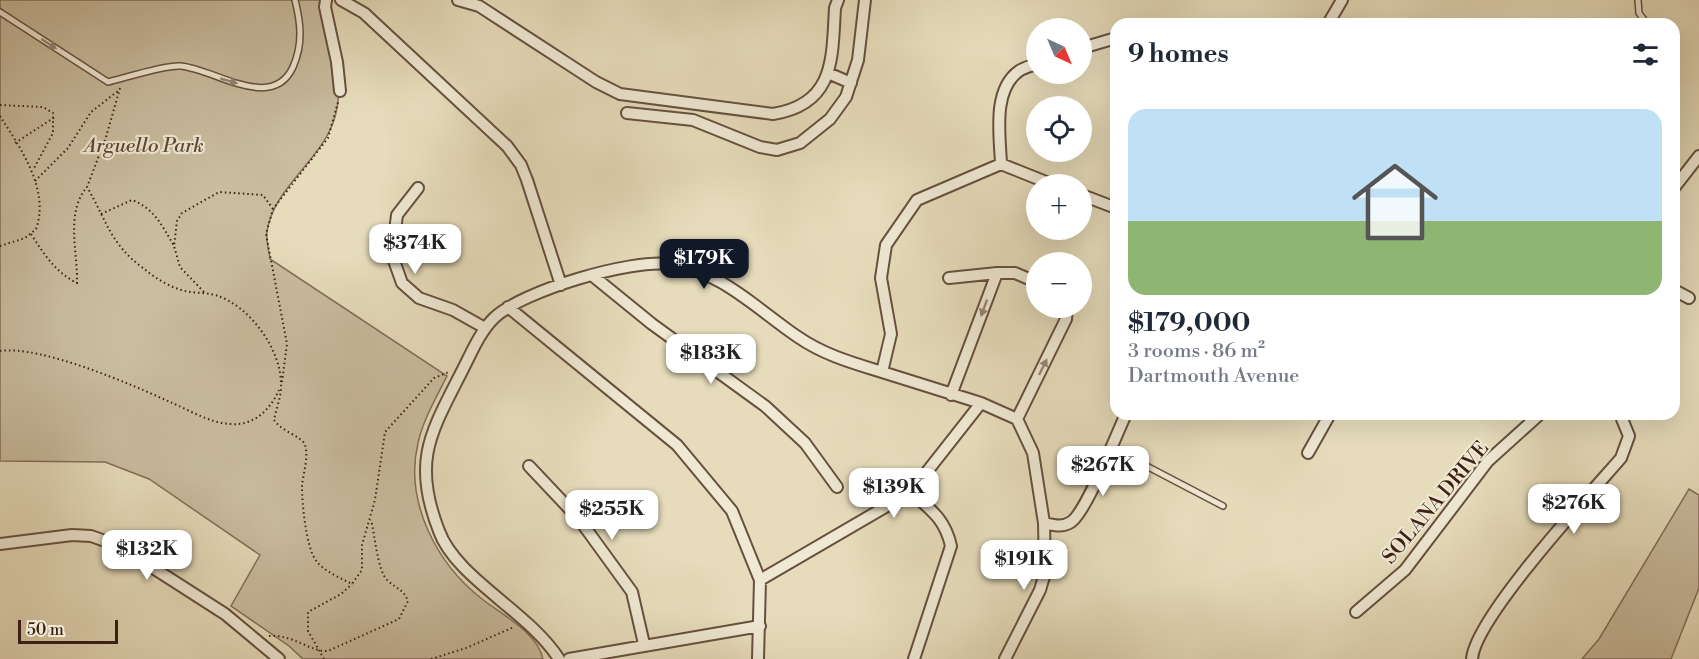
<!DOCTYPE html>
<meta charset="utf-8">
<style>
:root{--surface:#fff;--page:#f6f6f7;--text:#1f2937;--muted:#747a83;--accent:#111827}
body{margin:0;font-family:"Libre Bodoni",serif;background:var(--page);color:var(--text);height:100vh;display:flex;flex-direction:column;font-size:22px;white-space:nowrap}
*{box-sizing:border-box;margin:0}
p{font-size:20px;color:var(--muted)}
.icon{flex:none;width:33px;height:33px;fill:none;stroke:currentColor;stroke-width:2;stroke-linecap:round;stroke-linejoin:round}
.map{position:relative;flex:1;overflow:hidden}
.side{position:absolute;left:1110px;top:18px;width:570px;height:402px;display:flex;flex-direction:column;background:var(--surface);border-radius:18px;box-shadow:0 6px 24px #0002}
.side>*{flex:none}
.needle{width:39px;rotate:136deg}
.buttons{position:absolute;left:1026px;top:18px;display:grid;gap:12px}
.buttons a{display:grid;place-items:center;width:66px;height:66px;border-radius:50%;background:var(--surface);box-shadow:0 6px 24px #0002;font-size:30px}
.scale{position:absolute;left:18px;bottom:15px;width:100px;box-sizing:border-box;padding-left:6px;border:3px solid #3d2116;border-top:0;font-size:16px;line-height:21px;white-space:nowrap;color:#3d2116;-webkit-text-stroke:4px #efe8d3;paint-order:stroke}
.price{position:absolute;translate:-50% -51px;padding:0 14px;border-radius:12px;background:#fff;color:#222;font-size:20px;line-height:39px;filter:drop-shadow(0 2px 3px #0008)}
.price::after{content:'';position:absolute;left:50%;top:36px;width:18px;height:14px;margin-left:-9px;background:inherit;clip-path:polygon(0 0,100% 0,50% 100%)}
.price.current{background:var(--accent);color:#fff}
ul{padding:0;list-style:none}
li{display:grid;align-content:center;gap:12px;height:318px;padding:0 18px}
li span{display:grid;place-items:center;height:186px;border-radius:18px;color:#555}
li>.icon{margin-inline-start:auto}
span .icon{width:108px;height:108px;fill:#fffc;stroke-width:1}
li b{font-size:26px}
h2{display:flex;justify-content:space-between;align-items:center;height:72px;padding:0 18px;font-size:26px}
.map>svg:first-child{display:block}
.green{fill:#c9bc9f;stroke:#836e5a;stroke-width:1.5}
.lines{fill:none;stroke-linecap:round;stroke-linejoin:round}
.service-casing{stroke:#67503f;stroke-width:8}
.minor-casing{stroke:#67503f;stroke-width:14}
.path{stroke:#3d2116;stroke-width:2;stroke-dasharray:1.5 3;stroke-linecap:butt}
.service{stroke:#efe8d3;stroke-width:5}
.minor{stroke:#efe8d3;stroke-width:10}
.oneway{fill:#968474}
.labels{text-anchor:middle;stroke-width:4.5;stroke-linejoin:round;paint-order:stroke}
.park-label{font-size:20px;font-style:italic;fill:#604838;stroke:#efe8d3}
.street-label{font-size:20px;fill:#3d2116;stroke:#efe8d3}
</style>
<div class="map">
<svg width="1699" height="659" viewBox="0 0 1699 659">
<rect width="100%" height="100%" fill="#e6dcbb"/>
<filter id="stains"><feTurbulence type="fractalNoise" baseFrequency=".00333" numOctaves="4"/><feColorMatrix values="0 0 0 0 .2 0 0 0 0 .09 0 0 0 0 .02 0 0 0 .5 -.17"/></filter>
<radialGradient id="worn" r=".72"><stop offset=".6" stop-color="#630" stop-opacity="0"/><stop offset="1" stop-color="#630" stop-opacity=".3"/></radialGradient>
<!-- green -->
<path class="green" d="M 0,0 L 328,0 C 333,39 347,85 333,123 C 318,163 273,189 267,232 C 266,240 269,251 270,259 L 447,376 C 436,398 423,420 418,443 C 404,502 437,564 482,599 C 502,615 537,632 543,659 L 303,659 L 289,646 L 231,606 L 260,555 L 149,479 L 105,462 L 0,461 Z
M 1689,489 L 1699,495 L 1699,588 L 1671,659 L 1582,659 L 1599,639 Z"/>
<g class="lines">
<!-- service casing -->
<g class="service-casing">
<path id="service" d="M 1638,0 L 1639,13 L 1647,24
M 0,12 L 108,82 C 125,78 164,65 180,66 C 213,68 272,113 293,67 C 303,44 301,24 295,0
M 1112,448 L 1223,506"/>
</g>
<!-- minor casing -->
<g class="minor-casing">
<path id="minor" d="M 326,0 L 325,7 L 337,62 L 340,91
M 341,0 L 364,13 L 507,146 L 521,165 L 527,180 L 561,285
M 458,0 L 479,6 L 596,82 L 620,94 L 773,114 C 835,104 832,59 835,8 L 838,0
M 1328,24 L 1342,0
M 1082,48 L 1116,38
M 828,73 L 851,83
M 627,113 L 693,120 L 760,147 L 777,150 L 800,143 L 830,119 L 846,97 L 858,60 L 865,0
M 1001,164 L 1051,184
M 418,188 L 397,215 L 392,255 L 402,283 L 419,298 L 453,310 L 485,328
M 1674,188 L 1699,156
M 1082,195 L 1116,208
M 593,276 L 652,324 L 765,406 L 805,443 L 837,487
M 949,278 L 997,273
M 1674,290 L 1689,298
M 508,307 L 677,445 L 732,511 L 760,580 L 758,659
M 882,372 L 981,403 L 1017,419 L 1033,453 L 1044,523 L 1045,573 L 1040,590 L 1005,659
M 951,395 L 997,273 L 1015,273 L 1036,282
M 1017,419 L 1066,319 L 1067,308
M 1308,453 L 1330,414
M 529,466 L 579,519 L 632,592 L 644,644
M 911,492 C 931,510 945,519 951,546 L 914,659
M 1044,523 C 1053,525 1062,528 1071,522 C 1087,511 1116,435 1126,414
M 0,544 L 72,535 L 91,536 L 119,546 L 225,614 L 279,659
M 760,580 L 911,492 L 981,403
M 1356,612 L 1405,570 L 1488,461 L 1540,414
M 559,659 C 528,611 456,578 439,531 C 412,462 430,434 461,373 C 471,354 479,333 494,318 C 522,291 630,259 669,264 C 720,270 758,310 798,337 C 824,355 853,363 882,372 L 891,334 L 881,278 L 886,245 L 917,200 L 1001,164 C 1000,136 992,90 1019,71 C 1023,68 1031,66 1036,64
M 569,659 L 760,626
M 1472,659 C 1475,618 1589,495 1621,458 L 1629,436 L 1620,414"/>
</g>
<!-- path -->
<path class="path" d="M 120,88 L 106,137 L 87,187 C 106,219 110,244 143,268 C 156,279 174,290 191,292 C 200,293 210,293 218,296 C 250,307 281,349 281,384 C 282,395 276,409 274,420 C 282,432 302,436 305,445 C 309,458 303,473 302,486 C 302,503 306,549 317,562 C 326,572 340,578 352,584 L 362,570 L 362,545 L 375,500 L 385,432 L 434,378 L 449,372
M 0,105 L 43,107 L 53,113 L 53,133 L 33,170
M 0,116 C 21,149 50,190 36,229 L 25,238 L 0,246
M 15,143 L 55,117
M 35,181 L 68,148 L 91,112 L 118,91
M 101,214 L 132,200 C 154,208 163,227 174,246
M 31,234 C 44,254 55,272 77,283 C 78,252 65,213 87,187
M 204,292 L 180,267 L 174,246 L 177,221 L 182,213 L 219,192 L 263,195 L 273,209
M 0,351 C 40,345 131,384 170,402 C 189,410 210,423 230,424 C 254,426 270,410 279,390
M 282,382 L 287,344 L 266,234 L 273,209 L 328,138 L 338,102
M 269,636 C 293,634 310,652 328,651 L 399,619 L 408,601 C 403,589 397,589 388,581 C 377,571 375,534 371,520
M 324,659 L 308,631 L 308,612 L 341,594 L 352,584
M 431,659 L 466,648 L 514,627"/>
<!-- service -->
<use href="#service" class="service"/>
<!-- minor -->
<use href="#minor" class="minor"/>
</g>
<!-- one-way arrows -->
<defs><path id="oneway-solid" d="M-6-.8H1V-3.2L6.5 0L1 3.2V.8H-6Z" transform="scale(1.5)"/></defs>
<g class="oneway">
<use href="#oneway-solid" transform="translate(49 44) rotate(33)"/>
<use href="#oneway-solid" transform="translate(229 81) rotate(16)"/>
<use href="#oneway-solid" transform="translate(984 308) rotate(110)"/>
<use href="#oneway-solid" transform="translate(1043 367) rotate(-64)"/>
</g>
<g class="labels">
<!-- park labels -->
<g class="park-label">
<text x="144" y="152">Arguello Park</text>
</g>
<!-- street labels -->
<g class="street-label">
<text transform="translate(1435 502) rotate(-50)" y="7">SOLANA DRIVE</text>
</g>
</g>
<rect width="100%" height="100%" filter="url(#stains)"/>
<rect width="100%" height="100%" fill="url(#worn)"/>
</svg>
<div class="buttons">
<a><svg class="needle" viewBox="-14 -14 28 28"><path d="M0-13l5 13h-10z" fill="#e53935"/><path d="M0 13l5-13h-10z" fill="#747a83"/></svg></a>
<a><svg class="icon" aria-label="locate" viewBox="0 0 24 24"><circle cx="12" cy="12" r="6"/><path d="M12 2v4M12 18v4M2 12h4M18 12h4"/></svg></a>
<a>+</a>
<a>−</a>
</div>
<div class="scale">50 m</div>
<b class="price" style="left:415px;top:275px">$374K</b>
<b class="price current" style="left:704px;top:290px">$179K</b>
<b class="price" style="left:711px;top:385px">$183K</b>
<b class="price" style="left:1103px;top:497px">$267K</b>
<b class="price" style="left:894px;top:519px">$139K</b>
<b class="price" style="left:1574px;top:535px">$276K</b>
<b class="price" style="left:612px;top:541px">$255K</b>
<b class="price" style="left:147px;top:581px">$132K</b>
<b class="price" style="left:1024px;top:591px">$191K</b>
<section class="side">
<h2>9 homes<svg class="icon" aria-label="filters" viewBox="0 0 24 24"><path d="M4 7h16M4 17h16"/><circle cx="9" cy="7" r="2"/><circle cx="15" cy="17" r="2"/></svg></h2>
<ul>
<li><span style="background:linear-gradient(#bfe0f5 60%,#8fb573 0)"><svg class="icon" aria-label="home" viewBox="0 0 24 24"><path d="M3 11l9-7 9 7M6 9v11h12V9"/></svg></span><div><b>$179,000</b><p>3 rooms · 86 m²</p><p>Dartmouth Avenue</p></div></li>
</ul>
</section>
</div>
